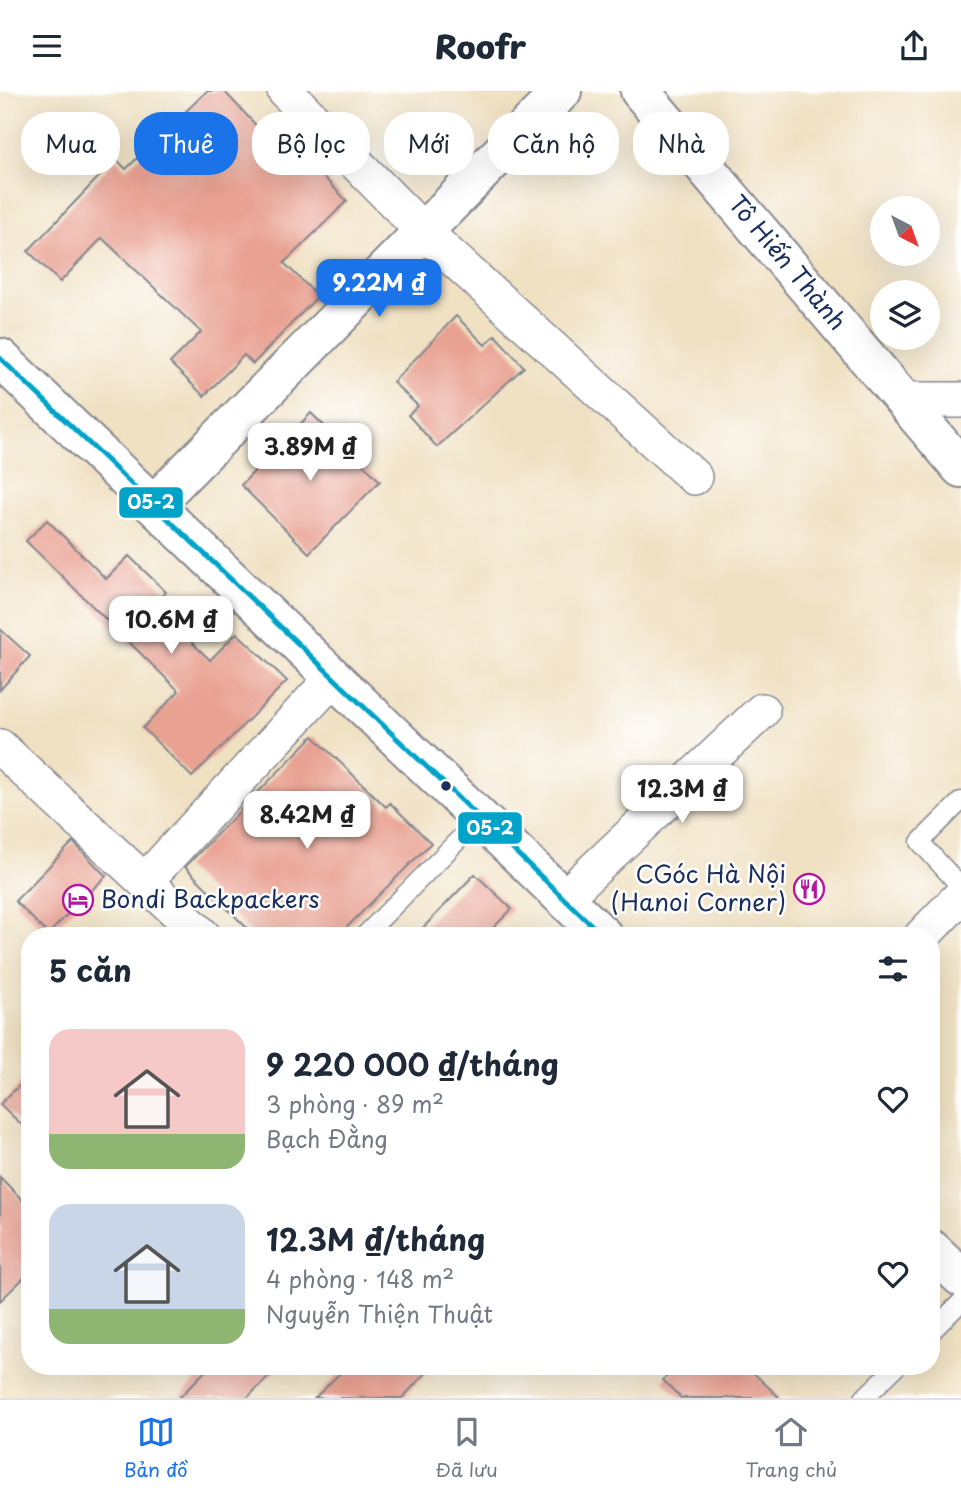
<!DOCTYPE html>
<html lang="vi">
<meta charset="utf-8">
<style>
:root{--surface:#fff;--page:#f6f6f7;--text:#1f2937;--muted:#747a83;--line:#e0e1e3;--accent:#1a73e8}
body{margin:0;font-family:"Playpen Sans",sans-serif;background:var(--page);color:var(--text);height:100vh;display:flex;flex-direction:column;font-size:26px;white-space:nowrap}
*{box-sizing:border-box;margin:0}
p{font-size:23px;color:var(--muted)}
.icon{flex:none;width:38px;height:38px;fill:none;stroke:currentColor;stroke-width:2;stroke-linecap:round;stroke-linejoin:round}
.map{position:relative;flex:1;overflow:hidden}
.sheet{position:absolute;left:21px;top:836px;width:919px;height:448px;display:flex;flex-direction:column;background:var(--surface);border-radius:28px;box-shadow:0 7px 28px #0002}
.sheet>*{flex:none}
.guide{position:absolute;left:21px;top:21px;width:920px;height:63px;display:flex;gap:14px}
.needle{width:46px;rotate:139deg}
.controls{position:absolute;left:870px;top:105px;display:grid;gap:14px}
.controls a{display:grid;place-items:center;width:70px;height:70px;border-radius:50%;background:var(--surface);box-shadow:0 7px 28px #0002;font-size:35px}
.price{position:absolute;translate:-50% -60px;padding:0 16px;border-radius:14px;background:#fff;color:#222;font-size:23px;line-height:46px;filter:drop-shadow(0 2px 4px #0008)}
.price::after{content:'';position:absolute;left:50%;top:42px;width:21px;height:16px;margin-left:-10px;background:inherit;clip-path:polygon(0 0,100% 0,50% 100%)}
.price.selected{background:var(--accent);color:#fff}
ul{padding:0;list-style:none}
li{display:flex;align-items:center;gap:21px;height:175px;padding:0 28px}
li span{display:grid;place-items:center;flex:none;width:196px;height:140px;border-radius:21px;color:#555}
li>.icon{margin-inline-start:auto}
span .icon{width:84px;height:84px;fill:#fffc;stroke-width:1}
li b{font-size:30px}
h2{display:flex;justify-content:space-between;align-items:center;height:84px;padding:0 28px;font-size:30px}
.pill{padding:0 24px;border-radius:28px;background:var(--surface);box-shadow:0 7px 28px #0002;font-size:24px;line-height:63px}
.pill.selected{background:var(--accent);color:#fff}
header{display:flex;justify-content:space-between;align-items:center;height:91px;padding:0 28px;background:var(--surface);font-size:32px;font-weight:800}
.menu{display:flex;justify-content:space-around;align-items:center;height:98px;border-top:2px solid var(--line);background:var(--surface);font-size:19px;color:var(--muted)}
.menu a{display:grid;justify-items:center;gap:4px}
.menu .selected{color:var(--accent)}
.map>svg:first-child{display:block}
.building{fill:#e9a192}
.lines{fill:none;stroke-linecap:round;stroke-linejoin:round}
.service-casing{stroke:#868890;stroke-width:21}
.minor-casing{stroke:#868890;stroke-width:38}
.tertiary-casing{stroke:#868890;stroke-width:42}
.service{stroke:#fff;stroke-width:18}
.minor{stroke:#fff;stroke-width:35}
.tertiary{stroke:#fff;stroke-width:38}
.bus-1-casing{stroke:#fff;stroke-width:10}
.bus-1{stroke:#01a3c8;stroke-width:5}
.bus-dot{fill:#1b2f5e;stroke:#fff;stroke-width:2.5}
.labels{text-anchor:middle;stroke-width:5;stroke-linejoin:round;paint-order:stroke}
.street-label{font-size:24px;fill:#1b2f5e;stroke:#fff}
.poi-label{font-size:24px;fill:#1b2f5e;stroke:#fff;text-anchor:end}
.line-badge{stroke:#fff;stroke-width:2.5}
.badge-label{font-size:19px;text-anchor:middle;font-weight:bold;fill:#fff}
</style>
<header><svg class="icon" aria-label="menu" viewBox="0 0 24 24"><path d="M4 6h16M4 12h16M4 18h16"/></svg>Roofr<svg class="icon" aria-label="share" viewBox="0 0 24 24"><path d="M12 15V3M7 8l5-5 5 5M5 13v7h14v-7"/></svg></header>
<div class="map">
<svg width="961" height="1307" viewBox="0 0 961 1307">
<rect width="100%" height="100%" fill="#fff"/>
<filter id="ink" filterUnits="userSpaceOnUse"><feTurbulence type="fractalNoise" baseFrequency=".0143" numOctaves="2"/><feDisplacementMap in="SourceGraphic" scale="14" xChannelSelector="R" yChannelSelector="G"/><feConvolveMatrix kernelMatrix="1 2 1 2 8 2 1 2 1" color-interpolation-filters="sRGB"/></filter>
<filter id="wash" filterUnits="userSpaceOnUse"><feTurbulence type="fractalNoise" baseFrequency=".00686" numOctaves="4" result="noise"/><feDisplacementMap in="SourceGraphic" scale="28" xChannelSelector="R" yChannelSelector="G"/><feGaussianBlur stdDeviation="1.57" result="paint"/><feColorMatrix in="noise" values="0 0 0 0 0 0 0 0 0 0 0 0 0 0 0 0 0 1.4 0 .05"/><feComposite in="paint" operator="in"/></filter>
<g filter="url(#wash)">
<rect width="100%" height="100%" fill="#f0e1c3"/>
<g id="blocks">
<!-- building -->
<path class="building" d="M 207,0 L 224,0 L 284,64 L 293,55 L 347,110 L 284,172 L 318,205 L 253,273 L 244,264 L 204,305 L 170,272 L 201,241 L 102,147 L 60,191 L 28,160 L 116,68 L 126,78 Z
M 456,225 L 485,254 L 495,244 L 524,276 L 437,356 L 408,324 L 418,315 L 393,291 Z
M 311,322 L 380,390 L 309,462 L 241,394 Z
M 47,429 L 106,488 L 129,465 L 166,501 L 153,514 L 210,569 L 237,542 L 287,590 L 192,686 L 143,637 L 179,600 L 26,450 Z
M 0,538 L 30,565 L 0,599 Z
M 313,645 L 386,716 L 390,712 L 431,752 L 338,845 L 255,845 L 185,776 Z
M 73,751 L 106,785 L 48,843 L 15,810 Z
M 475,783 L 512,818 L 485,845 L 415,845 Z
M 30,984 L 30,1042 L 0,1013 Z
M 0,1086 L 30,1117 L 30,1181 L 0,1210 Z
M 209,1276 L 279,1276 L 247,1307 L 179,1307 Z
M 346,1276 L 432,1276 L 402,1307 L 315,1307 Z
M 677,1276 L 747,1276 L 780,1307 L 681,1307 L 663,1289 Z"/>
</g>
</g>
<g filter="url(#ink)">
<use href="#blocks" fill-opacity="0" stroke="#868890" stroke-width="2"/>
<g class="lines">
<!-- service casing -->
<g class="service-casing">
<path id="service" d="M 961,710 L 920,751 L 961,796
M 364,845 L 480,727
M 931,1241 L 961,1211
M 864,1307 L 896,1276"/>
</g>
<!-- minor casing -->
<g class="minor-casing">
<path id="minor" d="M 285,0 L 424,141 L 694,386
M 903,309 L 961,309
M 0,656 L 203,845
M 145,790 L 333,587
M 564,807 L 762,620
M 922,845 L 961,805"/>
</g>
<!-- tertiary casing -->
<g class="tertiary-casing">
<path id="tertiary" d="M 640,0 L 961,377
M 0,267 L 603,845
M 153,414 L 562,0
M 931,1158 L 961,1186"/>
</g>
<!-- service -->
<use href="#service" class="service"/>
<!-- minor -->
<use href="#minor" class="minor"/>
<!-- tertiary -->
<use href="#tertiary" class="tertiary"/>
<!-- bus-1 casing -->
<g class="bus-1-casing">
<path id="bus-1" d="M 0,267 L 603,845"/>
</g>
<!-- bus-1 -->
<use href="#bus-1" class="bus-1"/>
</g>
</g>
<!-- icons -->
<defs>
<g id="restaurant-ring" transform="scale(1.575)"><circle r="9.5" fill="#fff" stroke="#b5179e" stroke-width="1.5"/><path d="M-5-6h1v4h1v-4h1v4h1v-4h1v5L-1.5 .5V6h-2V.5L-5-1ZM5-6V6H3V1.5H1.5Q1.5-4 5-6Z" fill="#b5179e"/></g>
<g id="hotel-ring" transform="scale(1.575)"><circle r="9.5" fill="#fff" stroke="#b5179e" stroke-width="1.5"/><path d="M-6-4.5h1.5V1H6V5H4.5V3h-9V5H-6ZM-4 0a1.8 1.8 0 1 1 3.6 0ZM.5 0V-2.5h3Q6-2.5 6 0Z" fill="#b5179e"/></g>
</defs>
<g fill-rule="evenodd">
<use href="#restaurant-ring" x="809" y="798"/>
<use href="#hotel-ring" x="78" y="809"/>
</g>
<!-- markers -->
<circle class="bus-dot" cx="446" cy="695" r="6"/>
<g class="labels">
<!-- street labels -->
<g class="street-label">
<text transform="translate(787 172) rotate(50)" y="8">Tô Hiến Thành</text>
</g>
<!-- poi labels -->
<g class="poi-label">
<text x="786" y="792">CGóc Hà Nội<tspan x="786" dy="28">(Hanoi Corner)</tspan></text>
<text x="101" y="817" text-anchor="start">Bondi Backpackers</text>
</g>
</g>
<g class="line-badge">
<rect x="118" y="395" width="66" height="33" rx="7" fill="#01a3c8"/>
<rect x="457" y="720" width="66" height="34" rx="7" fill="#01a3c8"/>
</g>
<g class="badge-label">
<text x="151" y="418">05-2</text>
<text x="490" y="744">05-2</text>
</g>
</svg>
<div class="controls">
<a><svg class="needle" viewBox="-14 -14 28 28"><path d="M0-13l5 13h-10z" fill="#e53935"/><path d="M0 13l5-13h-10z" fill="#747a83"/></svg></a>
<a><svg class="icon" aria-label="layers" viewBox="0 0 24 24"><path d="M12 4l9 5-9 5-9-5zM3 14l9 5 9-5"/></svg></a>
</div>
<b class="price selected" style="left:379px;top:228px">9.22M ₫</b>
<b class="price" style="left:310px;top:392px">3.89M ₫</b>
<b class="price" style="left:171px;top:565px">10.6M ₫</b>
<b class="price" style="left:682px;top:734px">12.3M ₫</b>
<b class="price" style="left:307px;top:760px">8.42M ₫</b>
<div class="guide">
<a class="pill">Mua</a>
<a class="pill selected">Thuê</a>
<a class="pill">Bộ lọc</a>
<a class="pill">Mới</a>
<a class="pill">Căn hộ</a>
<a class="pill">Nhà</a>
</div>
<section class="sheet">
<h2>5 căn<svg class="icon" aria-label="filters" viewBox="0 0 24 24"><path d="M4 7h16M4 17h16"/><circle cx="9" cy="7" r="2"/><circle cx="15" cy="17" r="2"/></svg></h2>
<ul>
<li><span style="background:linear-gradient(#f6c9c9 75%,#8fb573 0)"><svg class="icon" aria-label="home" viewBox="0 0 24 24"><path d="M3 11l9-7 9 7M6 9v11h12V9"/></svg></span><div><b>9 220 000 ₫/tháng</b><p>3 phòng · 89 m²</p><p>Bạch Đằng</p></div><svg class="icon" aria-label="heart" viewBox="0 0 24 24"><path d="M12 20l-8-8c-3-5 5-10 8-4 3-6 11-1 8 4z"/></svg></li>
<li><span style="background:linear-gradient(#c9d6e8 75%,#8fb573 0)"><svg class="icon" aria-label="home" viewBox="0 0 24 24"><path d="M3 11l9-7 9 7M6 9v11h12V9"/></svg></span><div><b>12.3M ₫/tháng</b><p>4 phòng · 148 m²</p><p>Nguyễn Thiện Thuật</p></div><svg class="icon" aria-label="heart" viewBox="0 0 24 24"><path d="M12 20l-8-8c-3-5 5-10 8-4 3-6 11-1 8 4z"/></svg></li>
</ul>
</section>
</div>
<nav class="menu">
<a class="selected"><svg class="icon" aria-label="map" viewBox="0 0 24 24"><path d="M3 6l6-2 6 2 6-2v14l-6 2-6-2-6 2zM9 4v14M15 6v14"/></svg>Bản đồ</a>
<a><svg class="icon" aria-label="saved" viewBox="0 0 24 24"><path d="M7 4h10v16l-5-4-5 4z"/></svg>Đã lưu</a>
<a><svg class="icon" aria-label="home" viewBox="0 0 24 24"><path d="M3 11l9-7 9 7M6 9v11h12V9"/></svg>Trang chủ</a>
</nav>
